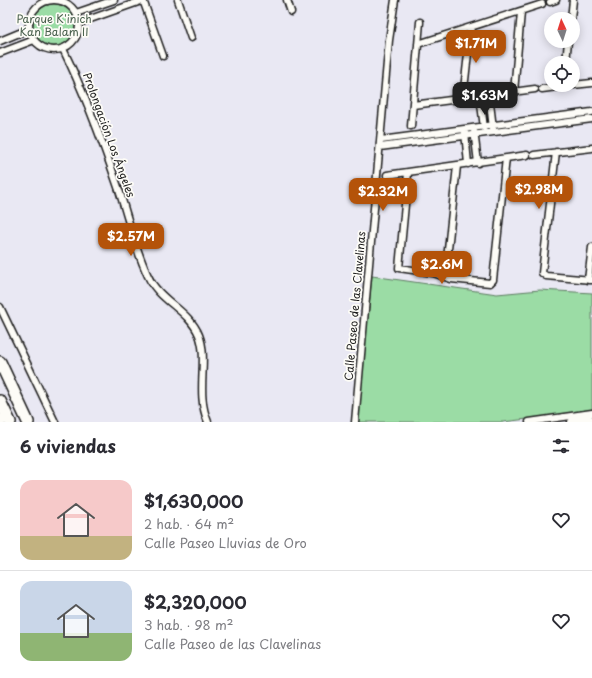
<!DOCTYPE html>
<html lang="es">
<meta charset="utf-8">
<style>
:root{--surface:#fff;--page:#f7f7f7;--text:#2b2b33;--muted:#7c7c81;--line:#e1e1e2;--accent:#b45309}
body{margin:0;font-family:"Playpen Sans",sans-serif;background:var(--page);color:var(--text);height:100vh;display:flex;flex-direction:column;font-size:15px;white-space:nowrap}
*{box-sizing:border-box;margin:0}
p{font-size:13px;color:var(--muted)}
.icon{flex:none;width:22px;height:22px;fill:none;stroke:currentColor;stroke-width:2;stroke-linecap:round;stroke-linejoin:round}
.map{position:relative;height:422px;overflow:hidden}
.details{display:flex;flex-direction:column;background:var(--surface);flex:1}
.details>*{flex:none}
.needle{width:26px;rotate:356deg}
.controls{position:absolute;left:544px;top:12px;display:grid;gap:8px}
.controls a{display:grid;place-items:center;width:36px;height:36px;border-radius:50%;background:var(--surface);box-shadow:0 2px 10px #0003;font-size:20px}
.price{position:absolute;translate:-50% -34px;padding:0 9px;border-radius:8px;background:var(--accent);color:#fff;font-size:13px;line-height:26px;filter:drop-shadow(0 1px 2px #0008)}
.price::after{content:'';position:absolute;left:50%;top:24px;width:12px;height:9px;margin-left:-6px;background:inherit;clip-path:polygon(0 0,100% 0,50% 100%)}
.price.selected{background:#222;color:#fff}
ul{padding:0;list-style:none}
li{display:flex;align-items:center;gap:12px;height:100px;padding:0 20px}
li+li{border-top:1px solid var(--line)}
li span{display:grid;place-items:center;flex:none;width:112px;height:80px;border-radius:12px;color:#555}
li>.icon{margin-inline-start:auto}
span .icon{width:48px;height:48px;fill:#fffc;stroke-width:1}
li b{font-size:17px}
h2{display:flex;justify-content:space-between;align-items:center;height:48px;padding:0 20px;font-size:17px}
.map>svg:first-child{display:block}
.green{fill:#9bdca5;stroke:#5c7c60}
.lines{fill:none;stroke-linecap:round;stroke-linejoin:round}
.street-casing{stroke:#1c1c1c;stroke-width:9}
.highway-casing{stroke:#1c1c1c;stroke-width:14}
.street{stroke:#fdfcf7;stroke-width:6}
.highway{stroke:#fdfcf7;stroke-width:11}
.labels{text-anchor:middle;stroke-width:3.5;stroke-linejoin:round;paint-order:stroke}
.park-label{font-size:11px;fill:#485f4c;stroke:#fdfcf7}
.street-label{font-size:11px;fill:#1c1c1c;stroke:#fdfcf7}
</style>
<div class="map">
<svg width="592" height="422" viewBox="0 0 592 422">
<rect width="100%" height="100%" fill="#e9e8f3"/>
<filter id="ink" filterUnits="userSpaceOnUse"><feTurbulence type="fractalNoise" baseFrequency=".025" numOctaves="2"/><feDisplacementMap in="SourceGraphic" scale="8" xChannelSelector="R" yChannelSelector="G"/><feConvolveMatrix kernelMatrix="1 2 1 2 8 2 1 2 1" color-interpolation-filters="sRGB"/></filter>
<g filter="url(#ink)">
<!-- green -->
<path class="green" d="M33 25a21 21 0 1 1 42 0a21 21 0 1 1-42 0Z
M 372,276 L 497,294 L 540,290 L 592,293 L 592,411 L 503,422 L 357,422 Z"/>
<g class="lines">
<!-- street casing -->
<g class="street-casing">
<path id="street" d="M 143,0 L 163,56
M 178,0 L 191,38
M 287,0 L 291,12
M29 25a25 25 0 1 1 50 0a25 25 0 1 1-50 0Z
M 550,2 L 556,0
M 76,13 L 114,0
M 571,19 L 573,0
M 79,23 L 144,0
M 0,41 L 29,29
M 418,44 L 542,4
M 63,49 C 85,94 103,143 119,190 C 128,218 135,249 148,276 C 159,301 189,310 199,335 C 209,360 195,392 208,422
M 0,53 L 34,40
M 566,63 L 568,41
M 573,85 L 592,83
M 542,89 L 572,85
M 514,92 L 521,12
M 489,95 L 493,128
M 480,96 L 484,128
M 463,98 L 471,27
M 413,105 L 535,89
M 411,126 L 420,22
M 474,130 L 478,163
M 465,132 L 468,164
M 381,140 L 592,112
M 380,147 L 592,119
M 556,152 L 542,273 L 546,276 L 592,280
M 534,155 L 592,148
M 408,173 L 399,268 L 433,273 L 451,279 L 490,283 L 493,280 L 506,158
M 387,175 L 527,155
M 445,277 L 457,166
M 588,280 L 592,247
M 0,307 L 55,422
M 355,422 L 389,40 L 395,0
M 529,422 L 592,413
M 571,422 L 592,419"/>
</g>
<!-- highway casing -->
<g class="highway-casing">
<path id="highway" d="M 0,362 L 28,422
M 0,401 L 10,422
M 0,420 L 0,422"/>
</g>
<!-- street -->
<use href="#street" class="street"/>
<!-- highway -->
<use href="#highway" class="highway"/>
</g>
</g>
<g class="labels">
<!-- park labels -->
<g class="park-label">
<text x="54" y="23">Parque K'inich<tspan x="54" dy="13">Kan Balam II</tspan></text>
</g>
<!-- street labels -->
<g class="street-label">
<text transform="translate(109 135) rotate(70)" y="4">Prolongación Los Ángeles</text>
<text transform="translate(355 306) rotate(-85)" y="4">Calle Paseo de las Clavelinas</text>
</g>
</g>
</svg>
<div class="controls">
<a><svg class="needle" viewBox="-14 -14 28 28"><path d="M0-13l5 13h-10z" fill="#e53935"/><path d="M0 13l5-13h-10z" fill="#7c7c81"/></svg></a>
<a><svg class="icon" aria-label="locate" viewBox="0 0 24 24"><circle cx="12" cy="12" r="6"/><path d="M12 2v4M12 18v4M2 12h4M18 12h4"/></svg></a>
</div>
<b class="price" style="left:476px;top:64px">$1.71M</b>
<b class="price selected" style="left:485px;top:116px">$1.63M</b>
<b class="price" style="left:539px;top:210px">$2.98M</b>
<b class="price" style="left:383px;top:212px">$2.32M</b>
<b class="price" style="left:131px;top:257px">$2.57M</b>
<b class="price" style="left:442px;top:285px">$2.6M</b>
</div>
<section class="details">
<h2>6 viviendas<svg class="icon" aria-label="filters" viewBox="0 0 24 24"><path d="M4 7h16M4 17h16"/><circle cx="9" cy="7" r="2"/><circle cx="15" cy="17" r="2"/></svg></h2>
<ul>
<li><span style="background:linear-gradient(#f6c9c9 70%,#c2b280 0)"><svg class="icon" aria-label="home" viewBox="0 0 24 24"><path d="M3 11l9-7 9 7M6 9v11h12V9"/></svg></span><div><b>$1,630,000</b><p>2 hab. · 64 m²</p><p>Calle Paseo Lluvias de Oro</p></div><svg class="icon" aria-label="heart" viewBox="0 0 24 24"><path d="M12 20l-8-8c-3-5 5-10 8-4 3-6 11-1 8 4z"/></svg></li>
<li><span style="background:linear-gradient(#c9d6e8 65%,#8fb573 0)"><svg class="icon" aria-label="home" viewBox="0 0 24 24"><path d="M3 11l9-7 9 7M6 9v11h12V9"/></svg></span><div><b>$2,320,000</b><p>3 hab. · 98 m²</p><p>Calle Paseo de las Clavelinas</p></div><svg class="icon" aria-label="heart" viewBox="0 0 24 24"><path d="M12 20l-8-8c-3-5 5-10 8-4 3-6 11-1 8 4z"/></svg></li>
</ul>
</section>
